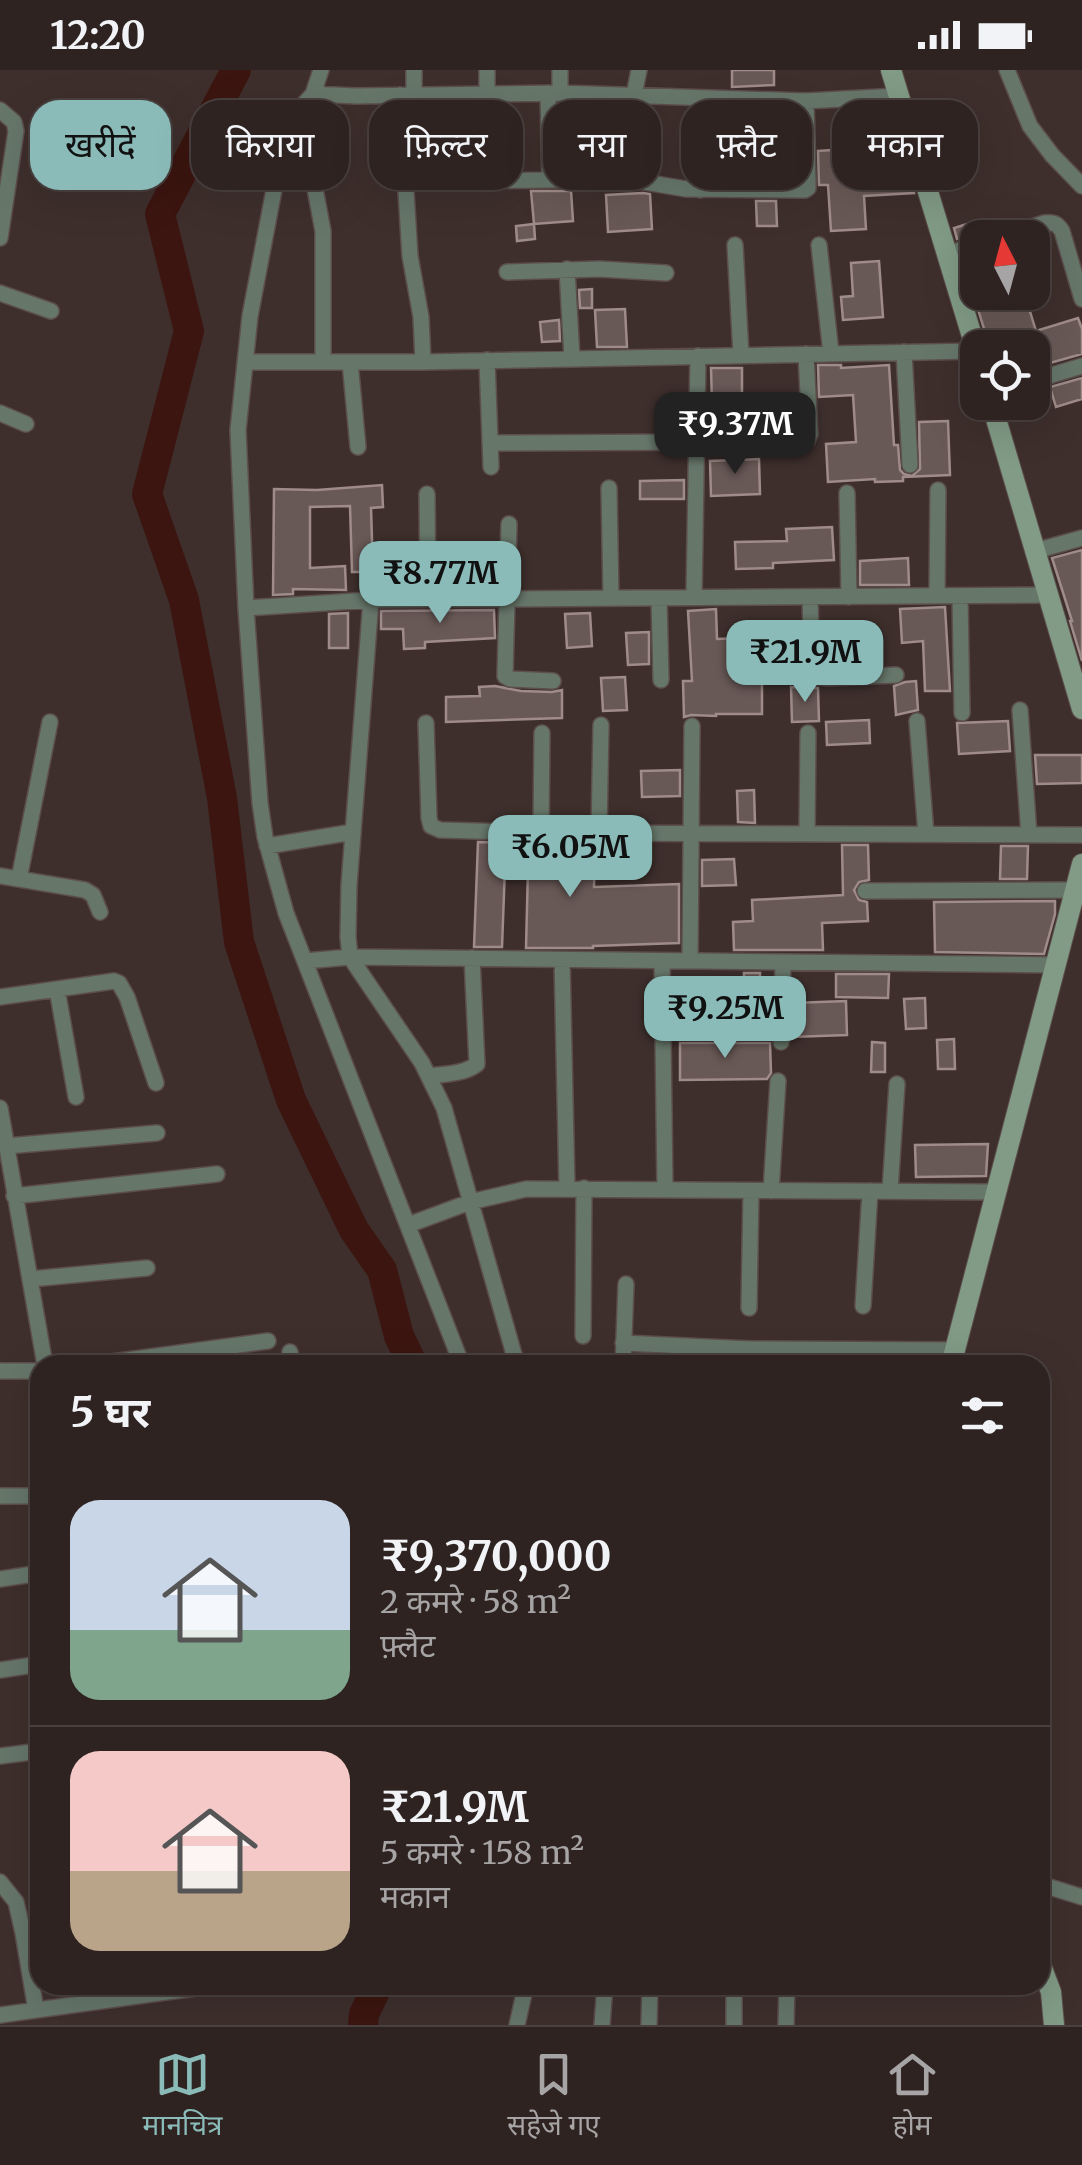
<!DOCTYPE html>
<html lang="hi">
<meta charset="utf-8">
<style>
:root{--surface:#2e2321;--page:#362b2a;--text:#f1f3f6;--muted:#a7a4a5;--line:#49403f;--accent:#8bbbb9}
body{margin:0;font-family:Merriweather,"Noto Sans Devanagari",serif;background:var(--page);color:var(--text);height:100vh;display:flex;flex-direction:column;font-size:38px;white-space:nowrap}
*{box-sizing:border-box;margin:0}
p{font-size:32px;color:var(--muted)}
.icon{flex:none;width:55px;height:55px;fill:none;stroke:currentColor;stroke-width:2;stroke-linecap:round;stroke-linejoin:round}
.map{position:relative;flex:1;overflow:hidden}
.side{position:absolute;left:30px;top:1285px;width:1020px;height:640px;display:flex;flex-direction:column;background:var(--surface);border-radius:30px;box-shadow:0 10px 40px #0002,0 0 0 2px var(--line)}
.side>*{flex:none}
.guide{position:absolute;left:30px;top:30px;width:1022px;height:90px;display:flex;gap:20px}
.needle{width:65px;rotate:354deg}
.controls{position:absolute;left:960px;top:150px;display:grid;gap:20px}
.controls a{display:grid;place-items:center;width:90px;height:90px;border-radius:20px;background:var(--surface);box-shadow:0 10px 40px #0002,0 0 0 2px var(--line);font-size:50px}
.price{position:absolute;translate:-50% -85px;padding:0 22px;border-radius:20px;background:var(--accent);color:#111;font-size:32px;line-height:65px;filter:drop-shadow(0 2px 5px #0008)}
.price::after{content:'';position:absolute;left:50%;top:60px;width:30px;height:22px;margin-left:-15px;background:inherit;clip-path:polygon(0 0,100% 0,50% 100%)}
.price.current{background:#222;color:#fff}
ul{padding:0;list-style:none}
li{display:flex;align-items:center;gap:30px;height:250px;padding:0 40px}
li+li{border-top:2px solid var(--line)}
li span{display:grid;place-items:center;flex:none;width:280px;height:200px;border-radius:30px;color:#555}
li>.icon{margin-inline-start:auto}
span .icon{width:120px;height:120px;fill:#fffc;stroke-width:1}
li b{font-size:42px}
h2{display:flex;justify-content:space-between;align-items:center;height:120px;padding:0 40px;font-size:42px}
.tag{padding:0 35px;border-radius:30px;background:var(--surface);box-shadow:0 10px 40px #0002,0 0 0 2px var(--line);font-size:35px;line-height:90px}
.tag.current{background:var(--accent);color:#111}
.status{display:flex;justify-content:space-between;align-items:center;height:70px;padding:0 50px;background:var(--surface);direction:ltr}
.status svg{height:28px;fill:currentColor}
.dock{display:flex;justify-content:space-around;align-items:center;height:140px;border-top:2px solid var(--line);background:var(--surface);font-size:28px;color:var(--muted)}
.dock a{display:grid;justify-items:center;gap:5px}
.dock .current{color:var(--accent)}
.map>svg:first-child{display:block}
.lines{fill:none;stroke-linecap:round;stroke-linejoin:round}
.river{stroke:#3c1510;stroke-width:30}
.building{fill:#695956;stroke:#9f8c89;stroke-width:2.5}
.street-casing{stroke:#5c4e4b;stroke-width:18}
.secondary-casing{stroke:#5c4e4b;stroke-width:22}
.street{stroke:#667669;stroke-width:15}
.secondary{stroke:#819b86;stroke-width:20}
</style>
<div class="status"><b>12:20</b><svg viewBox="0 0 49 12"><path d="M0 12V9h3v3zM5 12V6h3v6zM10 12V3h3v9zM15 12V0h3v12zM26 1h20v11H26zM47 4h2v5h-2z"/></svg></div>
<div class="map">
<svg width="1082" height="1955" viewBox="0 0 1082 1955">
<rect width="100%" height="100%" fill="#3e2f2c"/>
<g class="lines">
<!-- river -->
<path class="river" d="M 236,0 L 160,144 L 189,261 L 147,424 L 184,530 L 222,728 L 239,872 L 291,1030 L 354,1160 L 382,1200 L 399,1266 L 413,1295
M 363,1955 L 364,1944 L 378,1915"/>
</g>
<!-- building -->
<path class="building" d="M 732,0 L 774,0 L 774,15 L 732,17 Z
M 888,38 L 892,66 L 855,69 L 853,40 Z
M 768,41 L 795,42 L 796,70 L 770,71 Z
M 862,78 L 863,104 L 908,102 L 914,123 L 864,126 L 866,159 L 831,161 L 828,115 L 819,115 L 818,81 Z
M 531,121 L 571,121 L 573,151 L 534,154 Z
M 643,123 L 650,124 L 652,159 L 608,162 L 606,125 Z
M 756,131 L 776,131 L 777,156 L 757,156 Z
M 973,152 L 977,163 L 957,169 L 954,158 Z
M 534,154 L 535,169 L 517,171 L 516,156 Z
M 978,186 L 978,222 L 1024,222 L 1036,261 L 1078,248 L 1082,259 L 1082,284 L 1032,298 L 1032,278 L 1013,278 L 1012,272 L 990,278 L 963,191 Z
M 879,191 L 883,247 L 843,250 L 841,227 L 853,226 L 851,193 Z
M 592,219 L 592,238 L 580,238 L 579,220 Z
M 625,239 L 627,277 L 597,277 L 595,240 Z
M 559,250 L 560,271 L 542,272 L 540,252 Z
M 818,295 L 841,295 L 841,298 L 889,295 L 894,375 L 898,375 L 900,400 L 904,404 L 912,406 L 920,399 L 919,352 L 948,351 L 950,405 L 903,407 L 903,411 L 875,412 L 875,409 L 828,412 L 826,374 L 856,372 L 853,325 L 819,327 Z
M 711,298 L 742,298 L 742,334 L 712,335 Z
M 1082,308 L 1082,329 L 1056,337 L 1050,317 Z
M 759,389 L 760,424 L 711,426 L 710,391 Z
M 684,410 L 684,429 L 640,429 L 640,411 Z
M 382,415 L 383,437 L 371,438 L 373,502 L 352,502 L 350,436 L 310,437 L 310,498 L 345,496 L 346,520 L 293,519 L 293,524 L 273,525 L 274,419 L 317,420 Z
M 832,457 L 834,490 L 773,493 L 773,498 L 736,499 L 735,472 L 787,471 L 786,459 Z
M 1082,480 L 1082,591 L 1070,551 L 1072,551 L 1052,488 Z
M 908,488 L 909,515 L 860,515 L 860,491 Z
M 945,537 L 950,621 L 925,621 L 923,571 L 902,573 L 900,539 Z
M 716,539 L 717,569 L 740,568 L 742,610 L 762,610 L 762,644 L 716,644 L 716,646 L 691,645 L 684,647 L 683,611 L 692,611 L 688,541 Z
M 494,540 L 495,568 L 425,572 L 425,578 L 404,579 L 403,559 L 381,559 L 381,541 Z
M 348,543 L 348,578 L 329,578 L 329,544 Z
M 590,543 L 592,576 L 567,578 L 565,544 Z
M 649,562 L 649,594 L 628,595 L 626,563 Z
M 625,607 L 627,640 L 603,641 L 601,608 Z
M 916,611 L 918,640 L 896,645 L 894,616 L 905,612 Z
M 495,616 L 521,621 L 552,622 L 562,620 L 562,648 L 446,652 L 446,627 L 480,626 L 479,617 Z
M 791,617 L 818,618 L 819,651 L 792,652 Z
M 869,650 L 870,673 L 827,675 L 826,652 Z
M 1008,651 L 1010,681 L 959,684 L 957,653 Z
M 1035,685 L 1082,685 L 1082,713 L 1037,714 Z
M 680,700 L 680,726 L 642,727 L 641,701 Z
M 754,720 L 755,753 L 738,752 L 737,721 Z
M 478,772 L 595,774 L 594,817 L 679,814 L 679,873 L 593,876 L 593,878 L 526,878 L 528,798 L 505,797 L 502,877 L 474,877 Z
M 842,775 L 868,775 L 869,810 L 859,812 L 854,820 L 859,830 L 867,832 L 868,851 L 822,853 L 823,880 L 734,880 L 733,852 L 753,851 L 752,830 L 843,825 Z
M 1001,776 L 1028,776 L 1027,809 L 1000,809 Z
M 734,789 L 736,815 L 702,816 L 702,790 Z
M 1055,831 L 1055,844 L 1044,884 L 935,882 L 934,832 Z
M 744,903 L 760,903 L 760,933 L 743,933 Z
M 836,904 L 889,904 L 888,928 L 836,927 Z
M 925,928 L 926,958 L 906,959 L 904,929 Z
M 846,931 L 847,965 L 792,967 L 793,933 Z
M 954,969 L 955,999 L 938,999 L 937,970 Z
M 872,972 L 885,973 L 885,1002 L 871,1002 Z
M 680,973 L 770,973 L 771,1003 L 767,1009 L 680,1010 Z
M 988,1074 L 986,1106 L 916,1107 L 915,1075 Z"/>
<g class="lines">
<!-- street casing -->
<g class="street-casing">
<path id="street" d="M 321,0 L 313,24 L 292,47 L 285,62 L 250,246 L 238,360 L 246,538 L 260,733 L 265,767 L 286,843 L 462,1295
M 414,0 L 414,25
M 560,0 L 560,23
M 1007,0 L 1030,56 L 1052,85 L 1082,116
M 548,23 L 550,110
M 313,24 L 356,26 L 560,23 L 806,31 L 898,26
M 322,24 L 312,103 L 323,161 L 323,292
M 487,24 L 487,0
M 400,25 L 410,186 L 421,247 L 423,292
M 634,25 L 639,0
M 0,40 L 14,52 L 16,61 L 0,168
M 455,111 L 627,109 L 686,119 L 805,120 L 808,118 L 808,110 L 806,31
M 700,120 L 702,28
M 999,168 L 1044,153 C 1053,152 1057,153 1062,161 L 1082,229
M 735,175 L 741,285
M 819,175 L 831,283
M 948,184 L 978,174
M 567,199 L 572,288
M 507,202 L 599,199 L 666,203
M 0,223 L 51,241
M 904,282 L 910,395
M 487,290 L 491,397
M 245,292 L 423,292 L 976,281
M 350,292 L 358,377
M 1032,311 L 1082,296
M 0,343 L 26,354
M 490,373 L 696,372 L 808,369 L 810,364 L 806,284
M 609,418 L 611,528
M 847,423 L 849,527
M 427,424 L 428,530
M 509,454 L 505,606 L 510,609 L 553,611
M 1035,481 L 1082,468
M 937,526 L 938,420
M 960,526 L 962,643
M 810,527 L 812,602 L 817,607 L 827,608 L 896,605
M 659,528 L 661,610
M 694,528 L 698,286
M 371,530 L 349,815 L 348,867 L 350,887 L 422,993 L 444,1038 L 517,1295
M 246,538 L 371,530 L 1048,525
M 1020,640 L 1029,765
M 917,651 L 926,764
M 426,653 L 429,748 L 431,756 L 440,760 L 541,763 L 1082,765
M 541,763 L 542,663
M 599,763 L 601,655
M 807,764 L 808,663
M 267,776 L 353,762
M 0,806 L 85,820 L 93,825 L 100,842
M 19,809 L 50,652
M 865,821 L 1075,820
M 562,890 L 567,1118
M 305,891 L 350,887 L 1056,895
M 662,891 L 665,1119
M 690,891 L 692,656
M 57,919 L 76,1027
M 0,927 L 114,911 L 119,913 L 127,927 L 156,1013
M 781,972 L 783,892
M 429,1006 C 444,1004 465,1004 477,994 L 472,888
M 0,1038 L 45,1295
M 7,1076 L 157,1063
M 771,1121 L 778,1011
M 890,1121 L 897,1014
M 14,1126 L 217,1104
M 408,1155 L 470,1132 L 526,1119 L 997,1122
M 31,1209 L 147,1198
M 863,1236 L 870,1121
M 749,1238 L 751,1121
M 583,1266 L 584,1118
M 623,1273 L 751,1279 L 955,1280
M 290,1282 L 292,1295
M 90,1295 L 268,1271
M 623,1295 L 626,1214
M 0,1301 L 40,1301
M 0,1426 L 40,1426
M 0,1509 L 40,1503
M 0,1600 L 40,1594
M 0,1686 L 40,1681
M 0,1812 L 16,1832 L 23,1863
M 1040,1814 L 1082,1827
M 36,1940 L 23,1863 L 40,1861
M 0,1945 L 217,1915
M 517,1955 L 526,1915
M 602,1955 L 605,1915
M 649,1955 L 650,1915
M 734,1955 L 734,1915
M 786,1955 L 787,1915"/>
</g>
<!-- secondary casing -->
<g class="secondary-casing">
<path id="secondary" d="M 891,0 L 978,286
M 991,332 L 1082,639
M 951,1295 L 1082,794
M 1040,1893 L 1051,1922 L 1054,1955"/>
</g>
<!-- street -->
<use href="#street" class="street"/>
<!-- secondary -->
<use href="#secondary" class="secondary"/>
</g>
</svg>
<div class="controls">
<a><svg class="needle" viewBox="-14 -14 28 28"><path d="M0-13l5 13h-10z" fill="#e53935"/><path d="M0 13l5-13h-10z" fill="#a7a4a5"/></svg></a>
<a><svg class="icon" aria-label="locate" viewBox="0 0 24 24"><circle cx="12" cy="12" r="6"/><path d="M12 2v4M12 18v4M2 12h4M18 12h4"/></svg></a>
</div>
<b class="price current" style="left:735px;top:407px">₹9.37M</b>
<b class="price" style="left:440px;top:556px">₹8.77M</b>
<b class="price" style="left:805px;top:635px">₹21.9M</b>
<b class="price" style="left:570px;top:830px">₹6.05M</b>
<b class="price" style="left:725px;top:991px">₹9.25M</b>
<div class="guide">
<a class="tag current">खरीदें</a>
<a class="tag">किराया</a>
<a class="tag">फ़िल्टर</a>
<a class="tag">नया</a>
<a class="tag">फ़्लैट</a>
<a class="tag">मकान</a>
</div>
<section class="side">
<h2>5 घर<svg class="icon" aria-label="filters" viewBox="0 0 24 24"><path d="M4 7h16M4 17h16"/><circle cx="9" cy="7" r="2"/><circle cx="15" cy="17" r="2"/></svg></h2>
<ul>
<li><span style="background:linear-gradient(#c9d6e8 65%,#7fa58c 0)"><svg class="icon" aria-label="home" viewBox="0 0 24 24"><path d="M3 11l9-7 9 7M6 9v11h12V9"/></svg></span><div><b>₹9,370,000</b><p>2 कमरे · 58 m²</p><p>फ़्लैट</p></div></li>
<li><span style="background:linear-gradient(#f6c9c9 60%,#b9a48a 0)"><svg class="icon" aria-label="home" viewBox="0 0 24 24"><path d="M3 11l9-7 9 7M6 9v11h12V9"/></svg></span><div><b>₹21.9M</b><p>5 कमरे · 158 m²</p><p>मकान</p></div></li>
</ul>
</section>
</div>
<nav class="dock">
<a class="current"><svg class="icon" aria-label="map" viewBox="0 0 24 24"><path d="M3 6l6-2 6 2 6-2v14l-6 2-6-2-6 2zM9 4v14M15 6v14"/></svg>मानचित्र</a>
<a><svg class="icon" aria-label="saved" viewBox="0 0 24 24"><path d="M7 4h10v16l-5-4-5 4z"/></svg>सहेजे गए</a>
<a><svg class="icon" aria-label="home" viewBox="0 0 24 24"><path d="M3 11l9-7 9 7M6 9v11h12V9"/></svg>होम</a>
</nav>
